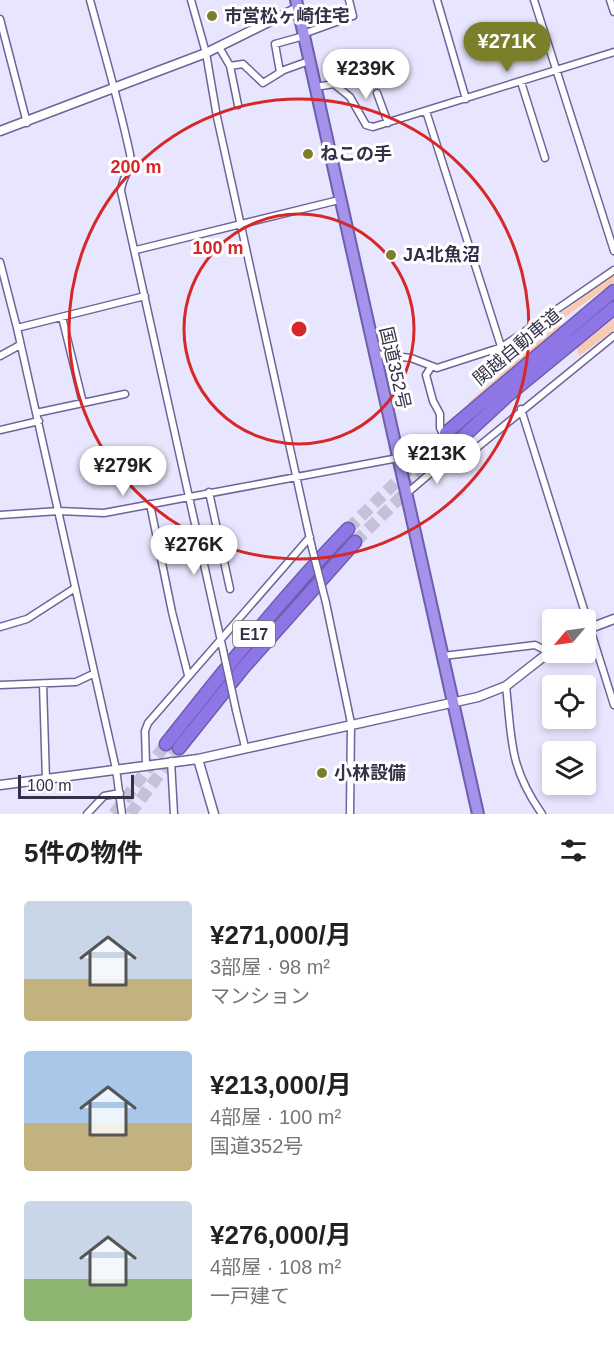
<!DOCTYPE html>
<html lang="ja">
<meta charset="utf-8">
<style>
:root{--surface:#fff;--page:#f6f6f6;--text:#222;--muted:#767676;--accent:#7c7f29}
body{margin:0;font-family:Arial,"Noto Sans JP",sans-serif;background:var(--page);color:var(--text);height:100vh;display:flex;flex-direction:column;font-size:22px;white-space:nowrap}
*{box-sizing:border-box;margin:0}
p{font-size:20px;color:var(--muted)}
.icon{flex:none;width:33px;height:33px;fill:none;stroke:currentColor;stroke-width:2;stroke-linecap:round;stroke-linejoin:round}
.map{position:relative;height:814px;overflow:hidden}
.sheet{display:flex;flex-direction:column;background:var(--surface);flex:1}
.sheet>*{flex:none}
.needle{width:39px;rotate:241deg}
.fabs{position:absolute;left:542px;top:609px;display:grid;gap:12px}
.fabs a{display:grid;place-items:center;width:54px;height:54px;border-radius:6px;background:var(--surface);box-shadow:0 3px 9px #0003;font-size:30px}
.scale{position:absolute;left:18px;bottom:15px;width:116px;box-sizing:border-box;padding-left:6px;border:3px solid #343047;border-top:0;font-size:16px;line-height:21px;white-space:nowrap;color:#343047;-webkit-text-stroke:4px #fff;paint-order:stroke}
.price{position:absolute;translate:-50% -51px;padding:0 14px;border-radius:21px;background:#fff;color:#222;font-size:20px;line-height:39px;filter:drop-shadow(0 2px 3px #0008)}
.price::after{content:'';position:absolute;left:50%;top:36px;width:18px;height:14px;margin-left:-9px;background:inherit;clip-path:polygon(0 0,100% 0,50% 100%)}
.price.on{background:var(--accent);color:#fff}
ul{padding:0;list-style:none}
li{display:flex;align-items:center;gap:18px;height:150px;padding:0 24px}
li span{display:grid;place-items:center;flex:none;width:168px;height:120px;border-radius:6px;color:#555}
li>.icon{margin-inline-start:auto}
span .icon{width:72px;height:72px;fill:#fffc;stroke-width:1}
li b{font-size:26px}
h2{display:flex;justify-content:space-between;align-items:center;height:72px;padding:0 24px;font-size:26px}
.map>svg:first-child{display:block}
.green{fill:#f8cab0}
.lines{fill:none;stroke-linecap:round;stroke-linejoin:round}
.motorway-tunnel{stroke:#c4c1d9;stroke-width:12;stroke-dasharray:12 6;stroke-linecap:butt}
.minor-casing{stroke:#6d649a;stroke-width:9}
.tertiary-casing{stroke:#6d649a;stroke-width:11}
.trunk-casing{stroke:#6e5eae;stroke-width:14}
.motorway-casing{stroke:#6e5eae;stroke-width:15}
.minor{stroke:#fff;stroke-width:6}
.tertiary{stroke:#fff;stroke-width:8}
.trunk{stroke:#a492eb;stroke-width:10}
.motorway{stroke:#8e76e6;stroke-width:12}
.minor-bridge-casing{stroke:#6d649a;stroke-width:9;stroke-linecap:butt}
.minor-bridge{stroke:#fff;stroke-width:6}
.ring{fill:none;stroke:#d62828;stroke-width:3}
.poi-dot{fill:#7c7f29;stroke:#fff;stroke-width:2}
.labels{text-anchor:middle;stroke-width:6;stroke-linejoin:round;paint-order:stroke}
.shield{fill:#fff;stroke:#716e7e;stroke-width:1.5}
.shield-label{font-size:16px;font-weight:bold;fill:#343047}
.poi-label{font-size:18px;font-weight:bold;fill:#343047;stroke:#fff;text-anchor:start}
.street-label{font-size:18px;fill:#343047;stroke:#fff}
.centre{fill:#d62828;stroke:#fff;stroke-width:3}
.ring-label{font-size:18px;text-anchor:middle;font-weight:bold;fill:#d62828;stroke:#fff;stroke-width:6;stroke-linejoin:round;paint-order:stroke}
</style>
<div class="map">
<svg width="614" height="814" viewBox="0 0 614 814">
<rect width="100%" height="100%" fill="#e8e5fe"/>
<!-- green -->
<path class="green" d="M 614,272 L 614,282 L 557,323 L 554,319 Z
M 614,319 L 614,330 L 579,356 L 577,348 Z
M 562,325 L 470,405 L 468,403 L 556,326 Z"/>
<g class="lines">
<!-- motorway-tunnel -->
<path class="motorway-tunnel" d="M 348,529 L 446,433
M 355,542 L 453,446
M 114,814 L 166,744
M 130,814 L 179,748"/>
<!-- minor casing -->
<g class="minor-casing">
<path id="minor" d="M 90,0 C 104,52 119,102 130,154 C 133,168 122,176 121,191 L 223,650
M 191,0 L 206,53 L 217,117 L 312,548
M 437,0 L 466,99
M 534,0 L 614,251
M 610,0 L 614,12
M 0,19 L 27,123
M 303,34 L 353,16 L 349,0
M 219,47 L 230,66 L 243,64 L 263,83 L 284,70 L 309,61
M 230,66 L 238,105
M 280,72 L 275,44 L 304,36
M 521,82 L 545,158
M 315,87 L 334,84 L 350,97 L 366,125 L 373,127 L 614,52
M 377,93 L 388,123
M 426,111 L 505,359
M 136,250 L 339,200
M 0,262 L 17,328 L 116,769 L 122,814
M 62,317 L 83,403
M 17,328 L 145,296
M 375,354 L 411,358 L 437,368 L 502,347 L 614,270
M 0,356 L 20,345
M 431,367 L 426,375 L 433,401 L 440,414 L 440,428 L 453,454 L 468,455 L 614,336
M 521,409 L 614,705
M 36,413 L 125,394
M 0,430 L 39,421
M 209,492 L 230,589
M 406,494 L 453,454
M 150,504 L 172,612 L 188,675
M 0,515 L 59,511 L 104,513 L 398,458
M 326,603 L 351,723 L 350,814
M 0,627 L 27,619 L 75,588
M 443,656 L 535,645 L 549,652
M 43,684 L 46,780
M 0,685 L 76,682 L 93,674
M 506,686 C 512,741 509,767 542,814
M 236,710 L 245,747
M 171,761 L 174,814
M 146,764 L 145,731 L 148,723 L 310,537
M 87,814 L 104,796 L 120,793"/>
</g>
<!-- tertiary casing -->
<g class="tertiary-casing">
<path id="tertiary" d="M 0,131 L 206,53 L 297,8
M 585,630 L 614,619
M 198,759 L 214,814
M 0,785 L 198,759 L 478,697 L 506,686 L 552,650"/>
</g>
<!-- trunk casing -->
<g class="trunk-casing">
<path id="trunk" d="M 296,0 L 478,814"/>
</g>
<!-- motorway casing -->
<g class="motorway-casing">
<path id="motorway" d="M 446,433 L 614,291
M 453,446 L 507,396 L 614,308
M 166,744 C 224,670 283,597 348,529
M 179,748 L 243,668 L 355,542"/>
</g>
<!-- minor -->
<use href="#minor" class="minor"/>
<!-- tertiary -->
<use href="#tertiary" class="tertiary"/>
<!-- trunk -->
<use href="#trunk" class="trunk"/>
<!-- motorway -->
<use href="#motorway" class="motorway"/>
<!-- minor-bridge casing -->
<g class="minor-bridge-casing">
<path id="minor-bridge" d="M 312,548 L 326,603
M 223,650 L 236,710"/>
</g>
<!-- minor-bridge -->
<use href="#minor-bridge" class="minor-bridge"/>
</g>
<!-- distance rings -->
<g class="ring">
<circle cx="299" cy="329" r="115"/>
<circle cx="299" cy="329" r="230"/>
</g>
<!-- markers -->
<g class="poi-dot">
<circle cx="212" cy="16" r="6"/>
<circle cx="308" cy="154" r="6"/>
<circle cx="391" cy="255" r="6"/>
<circle cx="322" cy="773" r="6"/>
</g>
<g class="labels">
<!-- shield labels -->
<rect class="shield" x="233" y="621" width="42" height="26" rx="4.5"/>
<g class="shield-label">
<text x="254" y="640">E17</text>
</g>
<!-- poi labels -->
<g class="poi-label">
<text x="224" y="22">市営松ヶ崎住宅</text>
<text x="320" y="160">ねこの手</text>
<text x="403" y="261">JA北魚沼</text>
<text x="334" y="779">小林設備</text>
</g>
<!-- street labels -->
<g class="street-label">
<text transform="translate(517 347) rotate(-40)" y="6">関越自動車道</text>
<text transform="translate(395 368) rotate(77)" y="6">国道352号</text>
</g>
</g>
<circle cx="299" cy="329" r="9" class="centre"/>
<g class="ring-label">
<text x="136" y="173">200 m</text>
<text x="218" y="254">100 m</text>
</g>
</svg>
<div class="fabs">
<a><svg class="needle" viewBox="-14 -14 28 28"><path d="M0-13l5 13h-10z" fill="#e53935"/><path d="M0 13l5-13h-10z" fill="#767676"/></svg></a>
<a><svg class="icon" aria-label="locate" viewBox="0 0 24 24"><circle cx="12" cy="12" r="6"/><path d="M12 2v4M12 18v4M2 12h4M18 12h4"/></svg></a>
<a><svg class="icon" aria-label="layers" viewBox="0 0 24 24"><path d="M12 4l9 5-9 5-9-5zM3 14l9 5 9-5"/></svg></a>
</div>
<div class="scale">100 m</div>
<b class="price on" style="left:507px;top:73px">¥271K</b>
<b class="price" style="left:366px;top:100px">¥239K</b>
<b class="price" style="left:437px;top:485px">¥213K</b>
<b class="price" style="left:123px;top:497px">¥279K</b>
<b class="price" style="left:194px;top:576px">¥276K</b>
</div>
<section class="sheet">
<h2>5件の物件<svg class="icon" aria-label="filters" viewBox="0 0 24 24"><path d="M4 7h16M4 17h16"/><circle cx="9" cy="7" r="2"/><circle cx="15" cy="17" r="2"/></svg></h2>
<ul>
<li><span style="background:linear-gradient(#c9d6e8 65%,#c2b280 0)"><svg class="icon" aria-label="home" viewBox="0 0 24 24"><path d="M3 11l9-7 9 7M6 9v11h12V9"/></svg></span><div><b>¥271,000/月</b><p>3部屋 · 98 m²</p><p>マンション</p></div></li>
<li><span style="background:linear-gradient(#a9c7e8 60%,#c2b280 0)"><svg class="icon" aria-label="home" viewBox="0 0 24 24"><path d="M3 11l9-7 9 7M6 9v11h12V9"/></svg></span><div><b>¥213,000/月</b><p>4部屋 · 100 m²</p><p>国道352号</p></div></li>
<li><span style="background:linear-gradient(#c9d6e8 65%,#8fb573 0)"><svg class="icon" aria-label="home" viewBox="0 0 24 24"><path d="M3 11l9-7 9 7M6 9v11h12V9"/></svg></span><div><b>¥276,000/月</b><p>4部屋 · 108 m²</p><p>一戸建て</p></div></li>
</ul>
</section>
